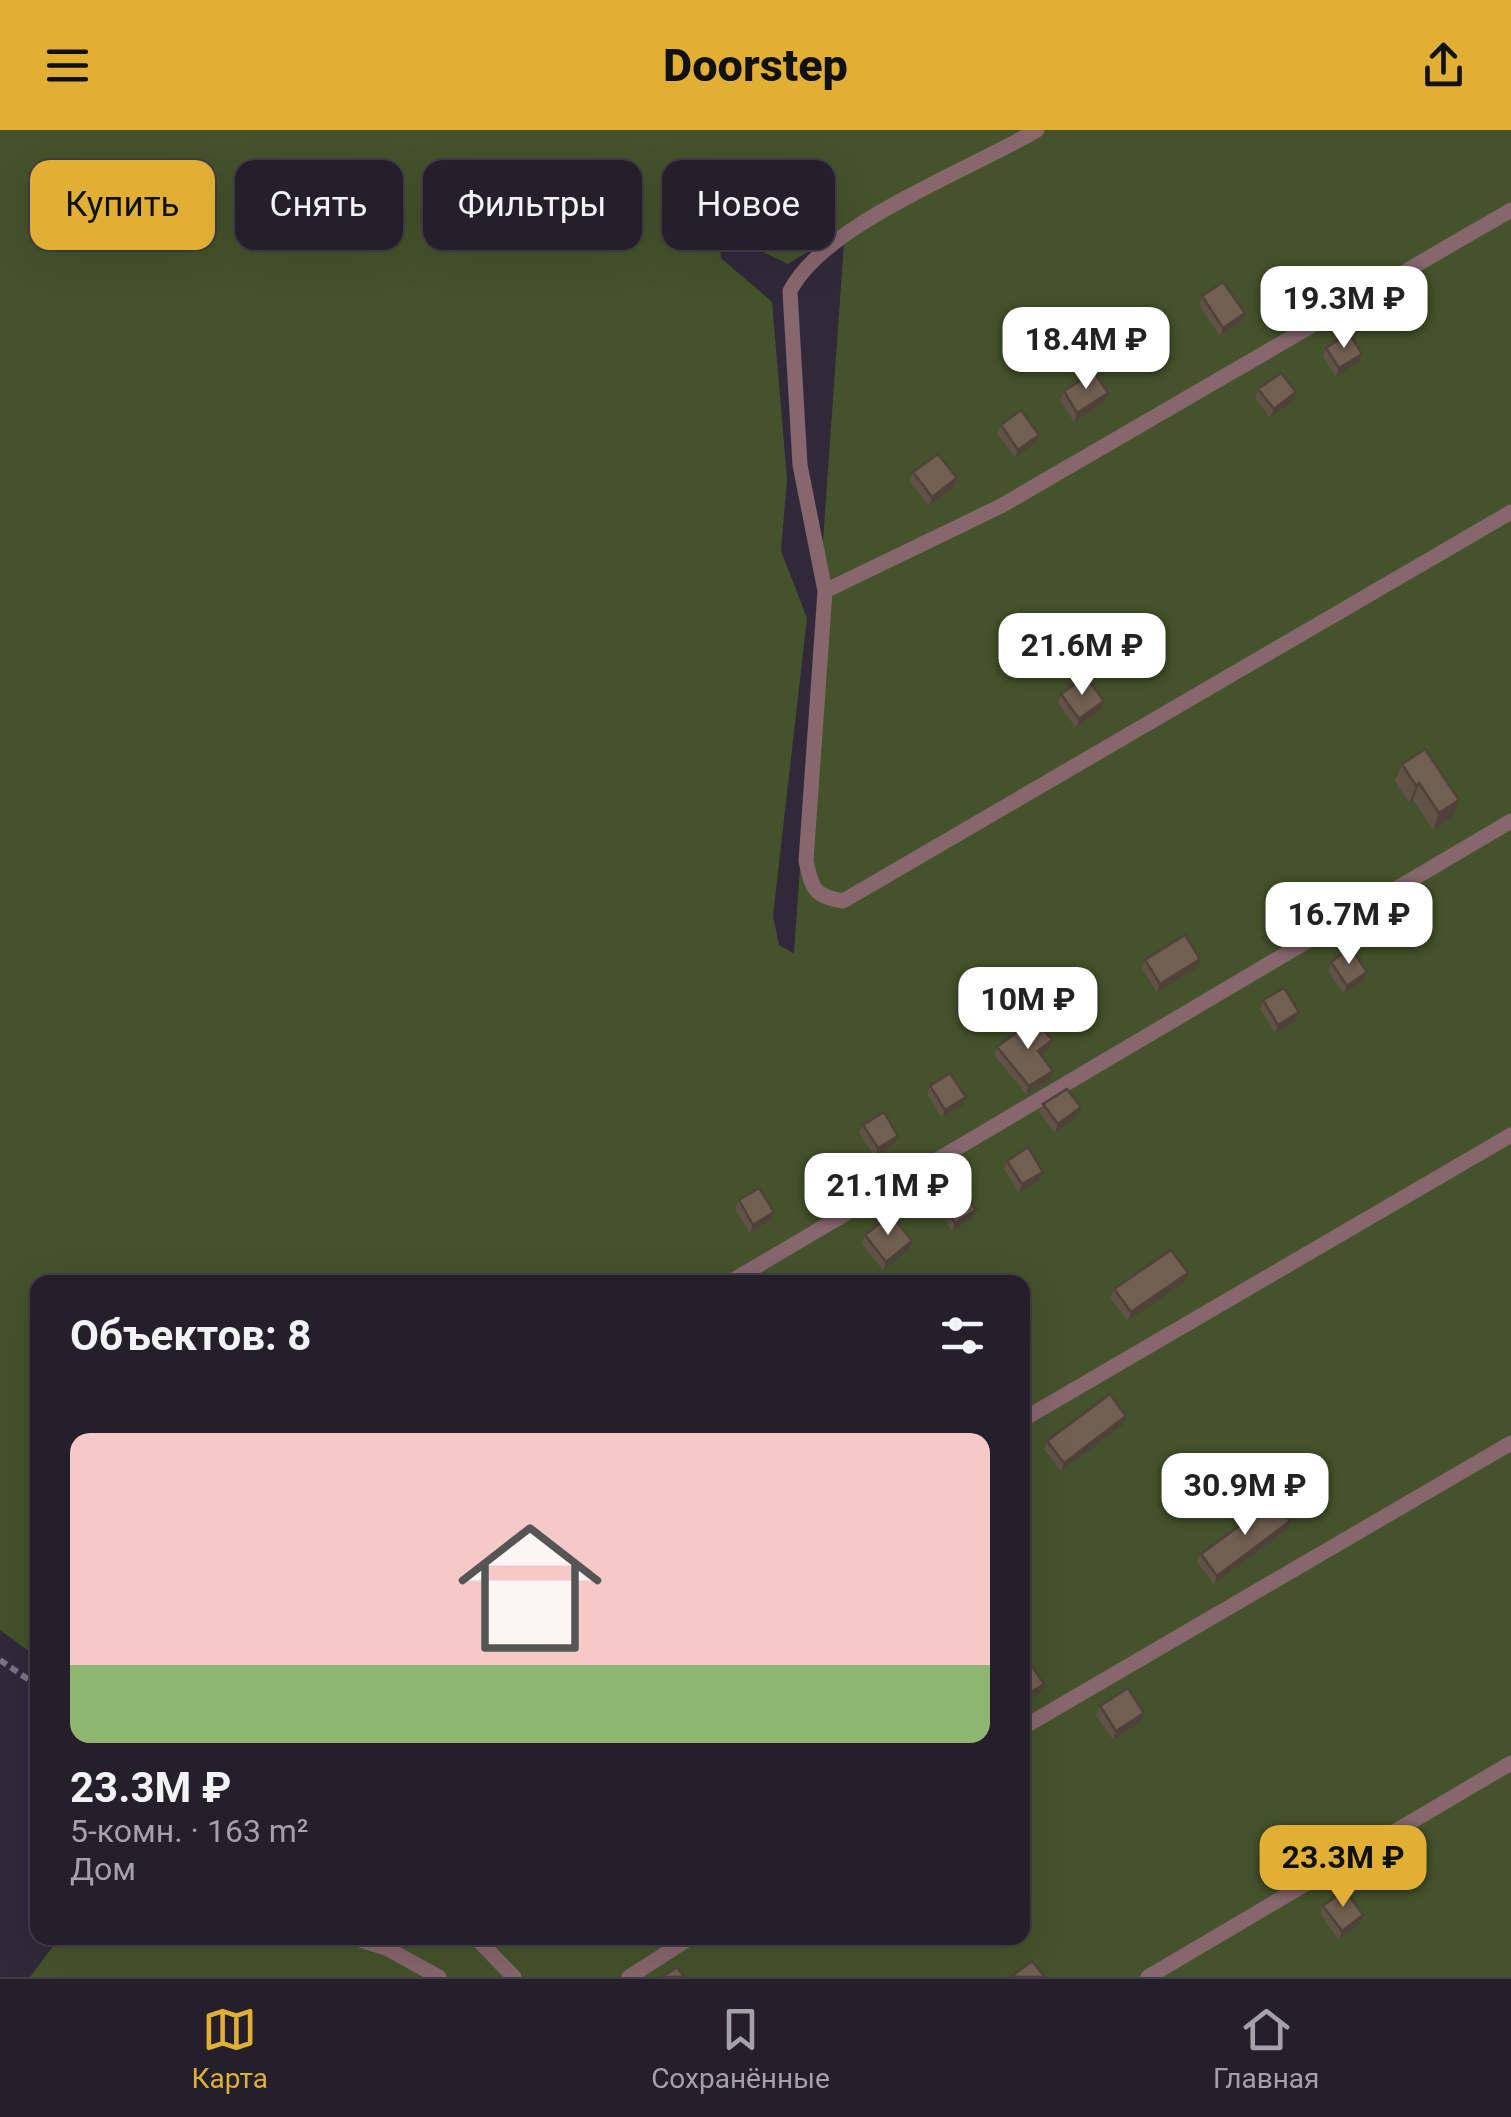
<!DOCTYPE html>
<html lang="ru">
<meta charset="utf-8">
<style>
:root{--surface:#251f2c;--page:#312c38;--text:#f1f3f6;--muted:#a3a2a9;--line:#423d48;--accent:#e1af34}
body{margin:0;font-family:Roboto,sans-serif;background:var(--page);color:var(--text);height:100vh;display:flex;flex-direction:column;font-size:38px;white-space:nowrap}
*{box-sizing:border-box;margin:0}
p{font-size:32px;color:var(--muted)}
.icon{flex:none;width:55px;height:55px;fill:none;stroke:currentColor;stroke-width:2;stroke-linecap:round;stroke-linejoin:round}
.map{position:relative;flex:1;overflow:hidden}
.drawer{position:absolute;left:30px;top:1145px;width:1000px;height:670px;display:flex;flex-direction:column;background:var(--surface);border-radius:20px;box-shadow:0 10px 40px #0002,0 0 0 2px var(--line)}
.drawer>*{flex:none}
.hud{position:absolute;left:30px;top:30px;width:1000px;height:90px;display:flex;gap:20px}
.price{position:absolute;translate:-50% -85px;padding:0 22px;border-radius:20px;background:#fff;color:#222;font-size:32px;line-height:65px;filter:drop-shadow(0 2px 5px #0008)}
.price::after{content:'';position:absolute;left:50%;top:60px;width:30px;height:22px;margin-left:-15px;background:inherit;clip-path:polygon(0 0,100% 0,50% 100%)}
.price.current{background:var(--accent);color:#111}
ul{padding:0;list-style:none}
li{display:grid;align-content:center;gap:20px;height:530px;padding:0 40px}
li+li{border-top:2px solid var(--line)}
li span{display:grid;place-items:center;height:310px;border-radius:20px;color:#555}
li>.icon{margin-inline-start:auto}
span .icon{width:180px;height:180px;fill:#fffc;stroke-width:1}
li b{font-size:42px}
h2{display:flex;justify-content:space-between;align-items:center;height:120px;padding:0 40px;font-size:42px}
.pill{padding:0 35px;border-radius:20px;background:var(--surface);box-shadow:0 10px 40px #0002,0 0 0 2px var(--line);font-size:35px;line-height:90px}
.pill.current{background:var(--accent);color:#111}
header{display:flex;justify-content:space-between;align-items:center;height:130px;padding:0 40px;background:var(--accent);color:#111;font-size:45px;font-weight:800}
.dock{display:flex;justify-content:space-around;align-items:center;height:140px;border-top:2px solid var(--line);background:var(--surface);font-size:28px;color:var(--muted)}
.dock a{display:grid;justify-items:center;gap:5px}
.dock .current{color:var(--accent)}
.map>svg:first-child{display:block}
.green{fill:#44532b;fill-rule:evenodd}
.lines{fill:none;stroke-linecap:round;stroke-linejoin:round}
.path{stroke:#7a7482;stroke-width:6;stroke-dasharray:8 5;stroke-linecap:butt}
.service{stroke:#87666e;stroke-width:15}
.wall{fill:#615246}
.shaded-wall{fill:#4f4239}
.building{fill:#715f51;stroke:#4f4239;stroke-width:2.5}
</style>
<header><svg class="icon" aria-label="menu" viewBox="0 0 24 24"><path d="M4 6h16M4 12h16M4 18h16"/></svg>Doorstep<svg class="icon" aria-label="share" viewBox="0 0 24 24"><path d="M12 15V3M7 8l5-5 5 5M5 13v7h14v-7"/></svg></header>
<div class="map">
<svg width="1511" height="1847" viewBox="0 0 1511 1847">
<rect width="100%" height="100%" fill="#31293a"/>
<!-- green -->
<path class="green" d="M 0,0 L 1511,0 L 1511,1847 L 30,1847 L 59,1808 L 1022,1808 L 1022,1152 L 38,1152 L 37,1527 L 0,1500 ZM 845,99 L 794,823 L 793,823 L 779,815 L 773,786 L 807,488 L 781,421 L 787,349 L 772,172 L 721,128 L 719,111 L 763,122 L 788,134 Z"/>
<g class="lines">
<!-- path -->
<path class="path" d="M 0,1530 L 38,1556"/>
<!-- service -->
<path class="service" d="M 1037,0 C 970,40 825,93 790,161 L 800,335 L 825,461 L 806,731 C 812,759 814,766 843,771 L 1511,382
M 825,461 L 1001,376 L 1511,80
M 730,1152 L 1511,691
M 1022,1290 L 1511,1005
M 1022,1598 L 1511,1313
M 354,1808 L 386,1818 L 439,1847
M 476,1808 L 514,1847
M 629,1847 L 690,1808
M 1148,1847 L 1511,1633"/>
</g>
<!-- wall -->
<path class="wall" d="M 1202,166 L 1245,183 L 1242,191 L 1220,206 L 1199,175 Z
M 1326,218 L 1359,232 L 1336,247 L 1323,227 Z
M 1258,259 L 1293,271 L 1270,288 L 1255,268 Z
M 1064,261 L 1108,263 L 1105,272 L 1074,292 L 1060,270 Z
M 1001,295 L 1036,313 L 1015,328 L 997,303 Z
M 913,342 L 957,348 L 954,357 L 929,376 L 910,351 Z
M 1061,564 L 1104,571 L 1101,580 L 1076,598 L 1058,573 Z
M 1402,634 L 1453,687 L 1433,700 L 1413,670 L 1409,673 L 1395,651 Z
M 1145,830 L 1197,838 L 1157,863 L 1142,838 Z
M 1331,832 L 1364,850 L 1344,864 L 1328,841 Z
M 1263,870 L 1296,891 L 1275,903 L 1260,879 Z
M 997,917 L 1049,919 L 1041,925 L 1050,950 L 1026,964 L 994,925 Z
M 930,956 L 963,975 L 942,988 L 927,964 Z
M 1043,974 L 1081,977 L 1078,986 L 1055,1003 L 1039,982 Z
M 863,995 L 898,1006 L 895,1014 L 875,1027 L 859,1003 Z
M 1007,1031 L 1043,1042 L 1040,1050 L 1019,1063 L 1004,1039 Z
M 940,1069 L 972,1088 L 952,1101 L 937,1077 Z
M 739,1070 L 771,1090 L 750,1103 L 735,1079 Z
M 865,1105 L 909,1120 L 883,1140 L 862,1114 Z
M 1185,1152 L 1128,1191 L 1110,1168 L 1114,1159 Z
M 1123,1295 L 1061,1341 L 1044,1319 L 1047,1311 Z
M 1287,1400 L 1214,1454 L 1197,1432 L 1201,1424 Z
M 1100,1576 L 1141,1592 L 1113,1610 L 1096,1585 Z
M 1323,1776 L 1360,1794 L 1339,1810 L 1320,1784 Z"/>
<!-- shaded-wall -->
<path class="shaded-wall" d="M 1245,183 L 1242,191 L 1220,206 L 1223,198 Z
M 1362,224 L 1359,232 L 1336,247 L 1339,238 Z
M 1296,262 L 1293,271 L 1270,288 L 1274,279 Z
M 1108,263 L 1105,272 L 1074,292 L 1077,283 Z
M 1039,305 L 1036,313 L 1015,328 L 1018,320 Z
M 957,348 L 954,357 L 929,376 L 932,367 Z
M 1104,571 L 1101,580 L 1076,598 L 1079,589 Z
M 1419,653 L 1413,670 L 1409,673 L 1416,656 Z
M 1459,670 L 1453,687 L 1433,700 L 1439,683 Z
M 1200,829 L 1197,838 L 1157,863 L 1160,854 Z
M 1367,842 L 1364,850 L 1344,864 L 1347,856 Z
M 1299,882 L 1296,891 L 1275,903 L 1278,895 Z
M 1052,910 L 1049,919 L 1035,930 L 1038,921 Z
M 1053,941 L 1050,950 L 1026,964 L 1029,956 Z
M 966,967 L 963,975 L 942,988 L 945,980 Z
M 1081,977 L 1078,986 L 1055,1003 L 1058,994 Z
M 898,1006 L 895,1014 L 875,1027 L 878,1018 Z
M 1043,1042 L 1040,1050 L 1019,1063 L 1022,1054 Z
M 976,1080 L 972,1088 L 952,1101 L 955,1093 Z
M 774,1082 L 771,1090 L 750,1103 L 753,1095 Z
M 912,1111 L 909,1120 L 883,1140 L 886,1132 Z
M 1188,1143 L 1185,1152 L 1128,1191 L 1131,1182 Z
M 1126,1286 L 1123,1295 L 1061,1341 L 1064,1333 Z
M 1290,1391 L 1287,1400 L 1214,1454 L 1217,1446 Z
M 1044,1554 L 1040,1563 L 1022,1574 L 1022,1568 Z
M 1144,1583 L 1141,1592 L 1113,1610 L 1116,1601 Z
M 1363,1785 L 1360,1794 L 1339,1810 L 1342,1801 Z"/>
<!-- building -->
<path class="building" d="M 1223,152 L 1245,183 L 1223,198 L 1202,166 Z
M 1349,203 L 1362,224 L 1339,238 L 1326,218 Z
M 1094,242 L 1108,263 L 1077,283 L 1064,261 Z
M 1281,243 L 1296,262 L 1274,279 L 1258,259 Z
M 1021,280 L 1039,305 L 1018,320 L 1001,295 Z
M 938,324 L 957,348 L 932,367 L 913,342 Z
M 1085,546 L 1104,571 L 1079,589 L 1061,564 Z
M 1425,619 L 1459,670 L 1439,683 L 1419,653 L 1416,656 L 1402,634 Z
M 1185,805 L 1200,829 L 1160,854 L 1145,830 Z
M 1351,818 L 1367,842 L 1347,856 L 1331,832 Z
M 1284,858 L 1299,882 L 1278,895 L 1263,870 Z
M 1035,889 L 1052,910 L 1038,921 L 1053,941 L 1029,956 L 997,917 Z
M 950,943 L 966,967 L 945,980 L 930,956 Z
M 1067,959 L 1081,977 L 1058,994 L 1043,974 Z
M 884,982 L 898,1006 L 878,1018 L 863,995 Z
M 1028,1017 L 1043,1042 L 1022,1054 L 1007,1031 Z
M 961,1056 L 976,1080 L 955,1093 L 940,1069 Z
M 759,1058 L 774,1082 L 753,1095 L 739,1070 Z
M 891,1085 L 912,1111 L 886,1132 L 865,1105 Z
M 1171,1120 L 1188,1143 L 1131,1182 L 1114,1159 Z
M 1110,1264 L 1126,1286 L 1064,1333 L 1047,1311 Z
M 1275,1370 L 1290,1391 L 1217,1446 L 1201,1424 Z
M 1027,1529 L 1044,1554 L 1022,1568 L 1022,1532 Z
M 1128,1558 L 1144,1583 L 1116,1601 L 1100,1576 Z
M 1345,1760 L 1363,1785 L 1342,1801 L 1323,1776 Z
M 1032,1831 L 1045,1847 L 1011,1847 Z
M 677,1837 L 684,1847 L 662,1847 Z"/>
</svg>
<b class="price" style="left:1344px;top:221px">19.3M ₽</b>
<b class="price" style="left:1086px;top:262px">18.4M ₽</b>
<b class="price" style="left:1082px;top:568px">21.6M ₽</b>
<b class="price" style="left:1349px;top:837px">16.7M ₽</b>
<b class="price" style="left:1028px;top:922px">10M ₽</b>
<b class="price" style="left:888px;top:1108px">21.1M ₽</b>
<b class="price" style="left:1245px;top:1408px">30.9M ₽</b>
<b class="price current" style="left:1343px;top:1780px">23.3M ₽</b>
<div class="hud">
<a class="pill current">Купить</a>
<a class="pill">Снять</a>
<a class="pill">Фильтры</a>
<a class="pill">Новое</a>
</div>
<section class="drawer">
<h2>Объектов: 8<svg class="icon" aria-label="filters" viewBox="0 0 24 24"><path d="M4 7h16M4 17h16"/><circle cx="9" cy="7" r="2"/><circle cx="15" cy="17" r="2"/></svg></h2>
<ul>
<li><span style="background:linear-gradient(#f6c9c9 75%,#8fb573 0)"><svg class="icon" aria-label="home" viewBox="0 0 24 24"><path d="M3 11l9-7 9 7M6 9v11h12V9"/></svg></span><div><b>23.3M ₽</b><p>5-комн. · 163 m²</p><p>Дом</p></div></li>
</ul>
</section>
</div>
<nav class="dock">
<a class="current"><svg class="icon" aria-label="map" viewBox="0 0 24 24"><path d="M3 6l6-2 6 2 6-2v14l-6 2-6-2-6 2zM9 4v14M15 6v14"/></svg>Карта</a>
<a><svg class="icon" aria-label="saved" viewBox="0 0 24 24"><path d="M7 4h10v16l-5-4-5 4z"/></svg>Сохранённые</a>
<a><svg class="icon" aria-label="home" viewBox="0 0 24 24"><path d="M3 11l9-7 9 7M6 9v11h12V9"/></svg>Главная</a>
</nav>
